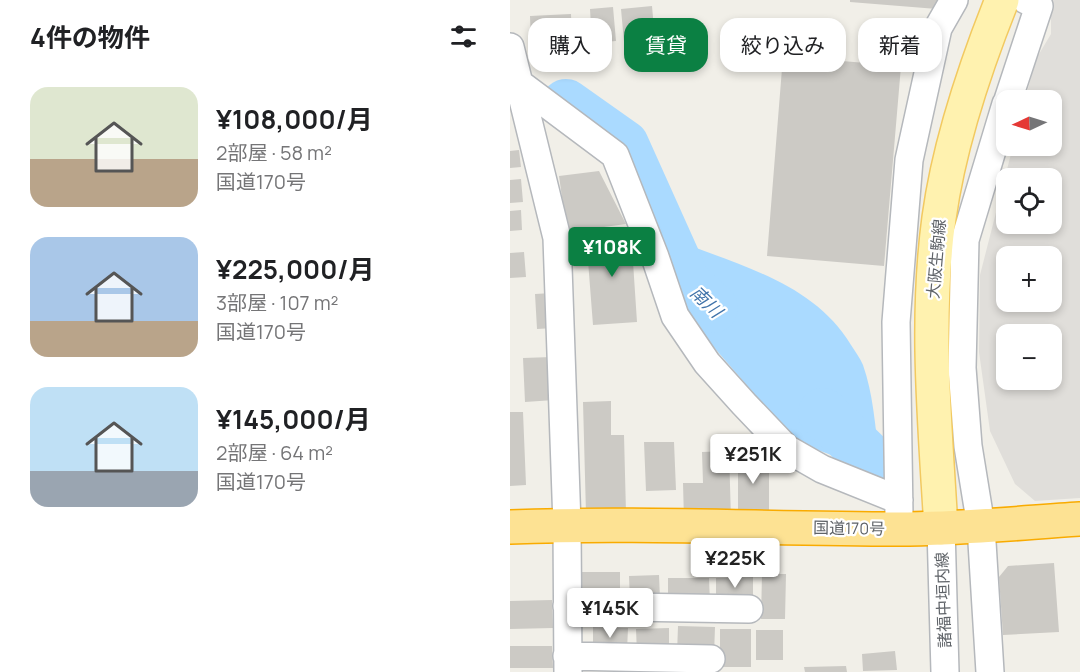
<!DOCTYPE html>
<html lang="ja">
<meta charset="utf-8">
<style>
:root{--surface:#fff;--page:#f2f2f2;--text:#202124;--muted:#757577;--accent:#0b8043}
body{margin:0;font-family:Manrope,"Noto Sans JP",sans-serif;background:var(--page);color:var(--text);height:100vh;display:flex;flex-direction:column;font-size:22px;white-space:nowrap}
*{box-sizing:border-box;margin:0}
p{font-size:20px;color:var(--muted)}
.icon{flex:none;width:33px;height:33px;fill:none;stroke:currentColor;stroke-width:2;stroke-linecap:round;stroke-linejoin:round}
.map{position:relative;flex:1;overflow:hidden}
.panel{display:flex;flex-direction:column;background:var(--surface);width:510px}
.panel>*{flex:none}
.banner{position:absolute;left:18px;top:18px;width:462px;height:54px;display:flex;gap:12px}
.needle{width:39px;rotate:266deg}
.tools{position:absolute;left:486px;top:90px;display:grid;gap:12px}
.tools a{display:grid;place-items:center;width:66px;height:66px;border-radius:12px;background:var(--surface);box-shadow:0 3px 9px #0003;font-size:30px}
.price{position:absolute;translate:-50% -51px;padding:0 14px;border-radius:6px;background:#fff;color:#222;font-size:20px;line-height:39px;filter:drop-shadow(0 2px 3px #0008)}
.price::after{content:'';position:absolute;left:50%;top:36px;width:18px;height:14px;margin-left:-9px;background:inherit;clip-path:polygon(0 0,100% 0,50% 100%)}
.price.active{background:var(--accent);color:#fff}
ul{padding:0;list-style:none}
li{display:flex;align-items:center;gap:18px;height:150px;padding:0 30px}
li span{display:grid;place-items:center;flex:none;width:168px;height:120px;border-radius:18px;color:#555}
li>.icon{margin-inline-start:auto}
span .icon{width:72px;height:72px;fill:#fffc;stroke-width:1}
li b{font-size:26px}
h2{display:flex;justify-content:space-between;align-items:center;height:72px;padding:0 30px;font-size:26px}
.tag{padding:0 21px;border-radius:18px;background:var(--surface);box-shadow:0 3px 9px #0003;font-size:21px;line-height:54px}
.tag.active{background:var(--accent);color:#fff}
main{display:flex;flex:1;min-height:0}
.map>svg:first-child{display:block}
.industrial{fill:#e0deda;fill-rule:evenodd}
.water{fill:#aadaff}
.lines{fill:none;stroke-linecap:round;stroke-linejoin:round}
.river{stroke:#aadaff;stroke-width:50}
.building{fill:#cccac5}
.minor-casing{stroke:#b5b8bc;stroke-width:30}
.major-casing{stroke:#f2c960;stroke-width:36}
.highway-casing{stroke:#f9ab00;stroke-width:36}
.minor{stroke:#fff;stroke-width:27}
.major{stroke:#fff2af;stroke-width:33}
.highway{stroke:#fde293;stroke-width:33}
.labels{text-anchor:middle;stroke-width:4.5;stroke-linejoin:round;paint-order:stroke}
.street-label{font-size:16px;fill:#5f6368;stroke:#fff}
.water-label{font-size:18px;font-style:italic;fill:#4174aa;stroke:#fff}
</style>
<main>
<section class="panel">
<h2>4件の物件<svg class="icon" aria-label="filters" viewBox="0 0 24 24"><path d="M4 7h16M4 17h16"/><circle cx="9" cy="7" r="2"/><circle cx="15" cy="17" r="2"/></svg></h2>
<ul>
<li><span style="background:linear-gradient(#dfe7d0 60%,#b9a48a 0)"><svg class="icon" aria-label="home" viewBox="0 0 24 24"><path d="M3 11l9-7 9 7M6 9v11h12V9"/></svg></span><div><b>¥108,000/月</b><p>2部屋 · 58 m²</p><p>国道170号</p></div></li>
<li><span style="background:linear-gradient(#a9c7e8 70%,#b9a48a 0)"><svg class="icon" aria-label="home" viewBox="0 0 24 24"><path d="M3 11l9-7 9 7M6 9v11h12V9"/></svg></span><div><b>¥225,000/月</b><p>3部屋 · 107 m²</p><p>国道170号</p></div></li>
<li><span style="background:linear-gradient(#bfe0f5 70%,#9aa5b1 0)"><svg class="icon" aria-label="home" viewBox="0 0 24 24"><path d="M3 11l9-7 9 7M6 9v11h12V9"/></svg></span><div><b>¥145,000/月</b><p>2部屋 · 64 m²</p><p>国道170号</p></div></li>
</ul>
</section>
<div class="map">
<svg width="570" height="672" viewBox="0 0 570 672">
<rect width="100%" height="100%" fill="#f1efe8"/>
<!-- industrial -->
<path class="industrial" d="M 541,0 L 570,0 L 570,498 L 525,501 L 505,484 L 480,431 L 469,352 L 470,275 L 503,146 L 542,146 L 542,100 L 515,100 L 526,59 L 541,34 ZM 496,178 L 542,178 L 542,224 L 496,224 ZM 496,256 L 542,256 L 542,302 L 496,302 ZM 496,334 L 542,334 L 542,380 L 496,380 Z"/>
<!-- water -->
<path class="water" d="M 173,243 C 235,267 305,285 341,345 C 345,351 350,358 353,365 C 363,393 365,425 369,455 L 355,468 L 295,445 L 277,432 L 195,337 L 155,261 Z"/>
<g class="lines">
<!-- river -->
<path class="river" d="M 56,104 L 114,145 L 176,283 L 203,308
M 313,413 L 378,476"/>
</g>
<!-- building -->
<path class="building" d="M 340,0 L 428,0 L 427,9 L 340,2 Z
M 142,6 L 145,40 L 114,42 L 111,9 Z
M 103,7 L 106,41 L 82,43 L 80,9 Z
M 61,14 L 62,43 L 21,45 L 20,16 Z
M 273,56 L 391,66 L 374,266 L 257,256 Z
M 9,150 L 11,167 L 0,168 L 0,151 Z
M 89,171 L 116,224 L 57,232 L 49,176 Z
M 11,179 L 13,202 L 0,203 L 0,180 Z
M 11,210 L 12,230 L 0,231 L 0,211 Z
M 121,232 L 127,322 L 83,325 L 76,235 Z
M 14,252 L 16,277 L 0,278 L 0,253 Z
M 42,293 L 44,328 L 27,329 L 25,294 Z
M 42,357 L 44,400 L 15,402 L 13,358 Z
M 101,401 L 101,435 L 114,435 L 116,513 L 76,514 L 73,402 Z
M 0,412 L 13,412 L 16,485 L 0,486 Z
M 134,442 L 164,442 L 166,490 L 136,491 Z
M 219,451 L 221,519 L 174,520 L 173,483 L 193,483 L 192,452 Z
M 228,452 L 259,452 L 259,518 L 228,518 Z
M 544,563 L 549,632 L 493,635 L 489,577 L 498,566 Z
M 72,572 L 110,572 L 110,600 L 72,600 Z
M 252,574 L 276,574 L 275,619 L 251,619 Z
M 149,575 L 150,599 L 120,600 L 119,576 Z
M 243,577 L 243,600 L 206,601 L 206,578 Z
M 158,578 L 199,578 L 200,603 L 158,604 Z
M 42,600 L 43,628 L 0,629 L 0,601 Z
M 168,626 L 205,627 L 204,655 L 167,654 Z
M 83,627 L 118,628 L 117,651 L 83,650 Z
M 159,628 L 159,654 L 127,654 L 126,629 Z
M 210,629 L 241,629 L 241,667 L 210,667 Z
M 246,630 L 273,630 L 273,660 L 246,660 Z
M 0,646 L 42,646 L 43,668 L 0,668 Z
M 385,651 L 387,670 L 353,671 L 352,654 Z
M 336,666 L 337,672 L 295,672 L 294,667 Z"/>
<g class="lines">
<!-- minor casing -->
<g class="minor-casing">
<path id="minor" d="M 0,47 L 47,238 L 57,525 L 58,672
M 10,84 L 105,155 L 145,257 L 165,316 L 197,363 L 234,404 L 277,449 L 312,469 L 389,500
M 498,100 L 529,6 L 516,0
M 389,516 L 386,322 L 399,160 L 428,28 L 444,0
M 431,528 L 435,672
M 57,606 L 239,609
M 57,656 L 201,659
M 480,672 L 471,526 L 458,446 L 452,368 L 455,240 L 496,104"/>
</g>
<!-- major casing -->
<g class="major-casing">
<path id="major" d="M 431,528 C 425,425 415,321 429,218 C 439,144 464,70 492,0"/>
</g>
<!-- highway casing -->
<g class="highway-casing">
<path id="highway" d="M 0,527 C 129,522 259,529 388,529 C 449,529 509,523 570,519"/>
</g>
<!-- minor -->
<use href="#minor" class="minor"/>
<!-- major -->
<use href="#major" class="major"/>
<!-- highway -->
<use href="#highway" class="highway"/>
</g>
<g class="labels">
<!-- street labels -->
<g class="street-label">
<text transform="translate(426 259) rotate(-85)" y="6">大阪生駒線</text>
<text transform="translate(339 528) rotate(1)" y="6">国道170号</text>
<text transform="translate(433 600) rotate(-92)" y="6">諸福中垣内線</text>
</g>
<!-- water labels -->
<g class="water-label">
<text transform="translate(196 302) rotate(44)" y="6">南川</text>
</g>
</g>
</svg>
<div class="tools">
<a><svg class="needle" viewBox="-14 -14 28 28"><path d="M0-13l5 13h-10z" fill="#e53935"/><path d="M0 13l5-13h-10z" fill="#757577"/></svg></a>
<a><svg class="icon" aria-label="locate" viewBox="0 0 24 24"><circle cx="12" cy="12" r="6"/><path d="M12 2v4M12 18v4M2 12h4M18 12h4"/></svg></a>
<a>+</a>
<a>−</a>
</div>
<b class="price active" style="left:102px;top:278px">¥108K</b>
<b class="price" style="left:243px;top:485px">¥251K</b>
<b class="price" style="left:225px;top:589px">¥225K</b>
<b class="price" style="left:100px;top:639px">¥145K</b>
<div class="banner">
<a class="tag">購入</a>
<a class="tag active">賃貸</a>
<a class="tag">絞り込み</a>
<a class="tag">新着</a>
</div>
</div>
</main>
